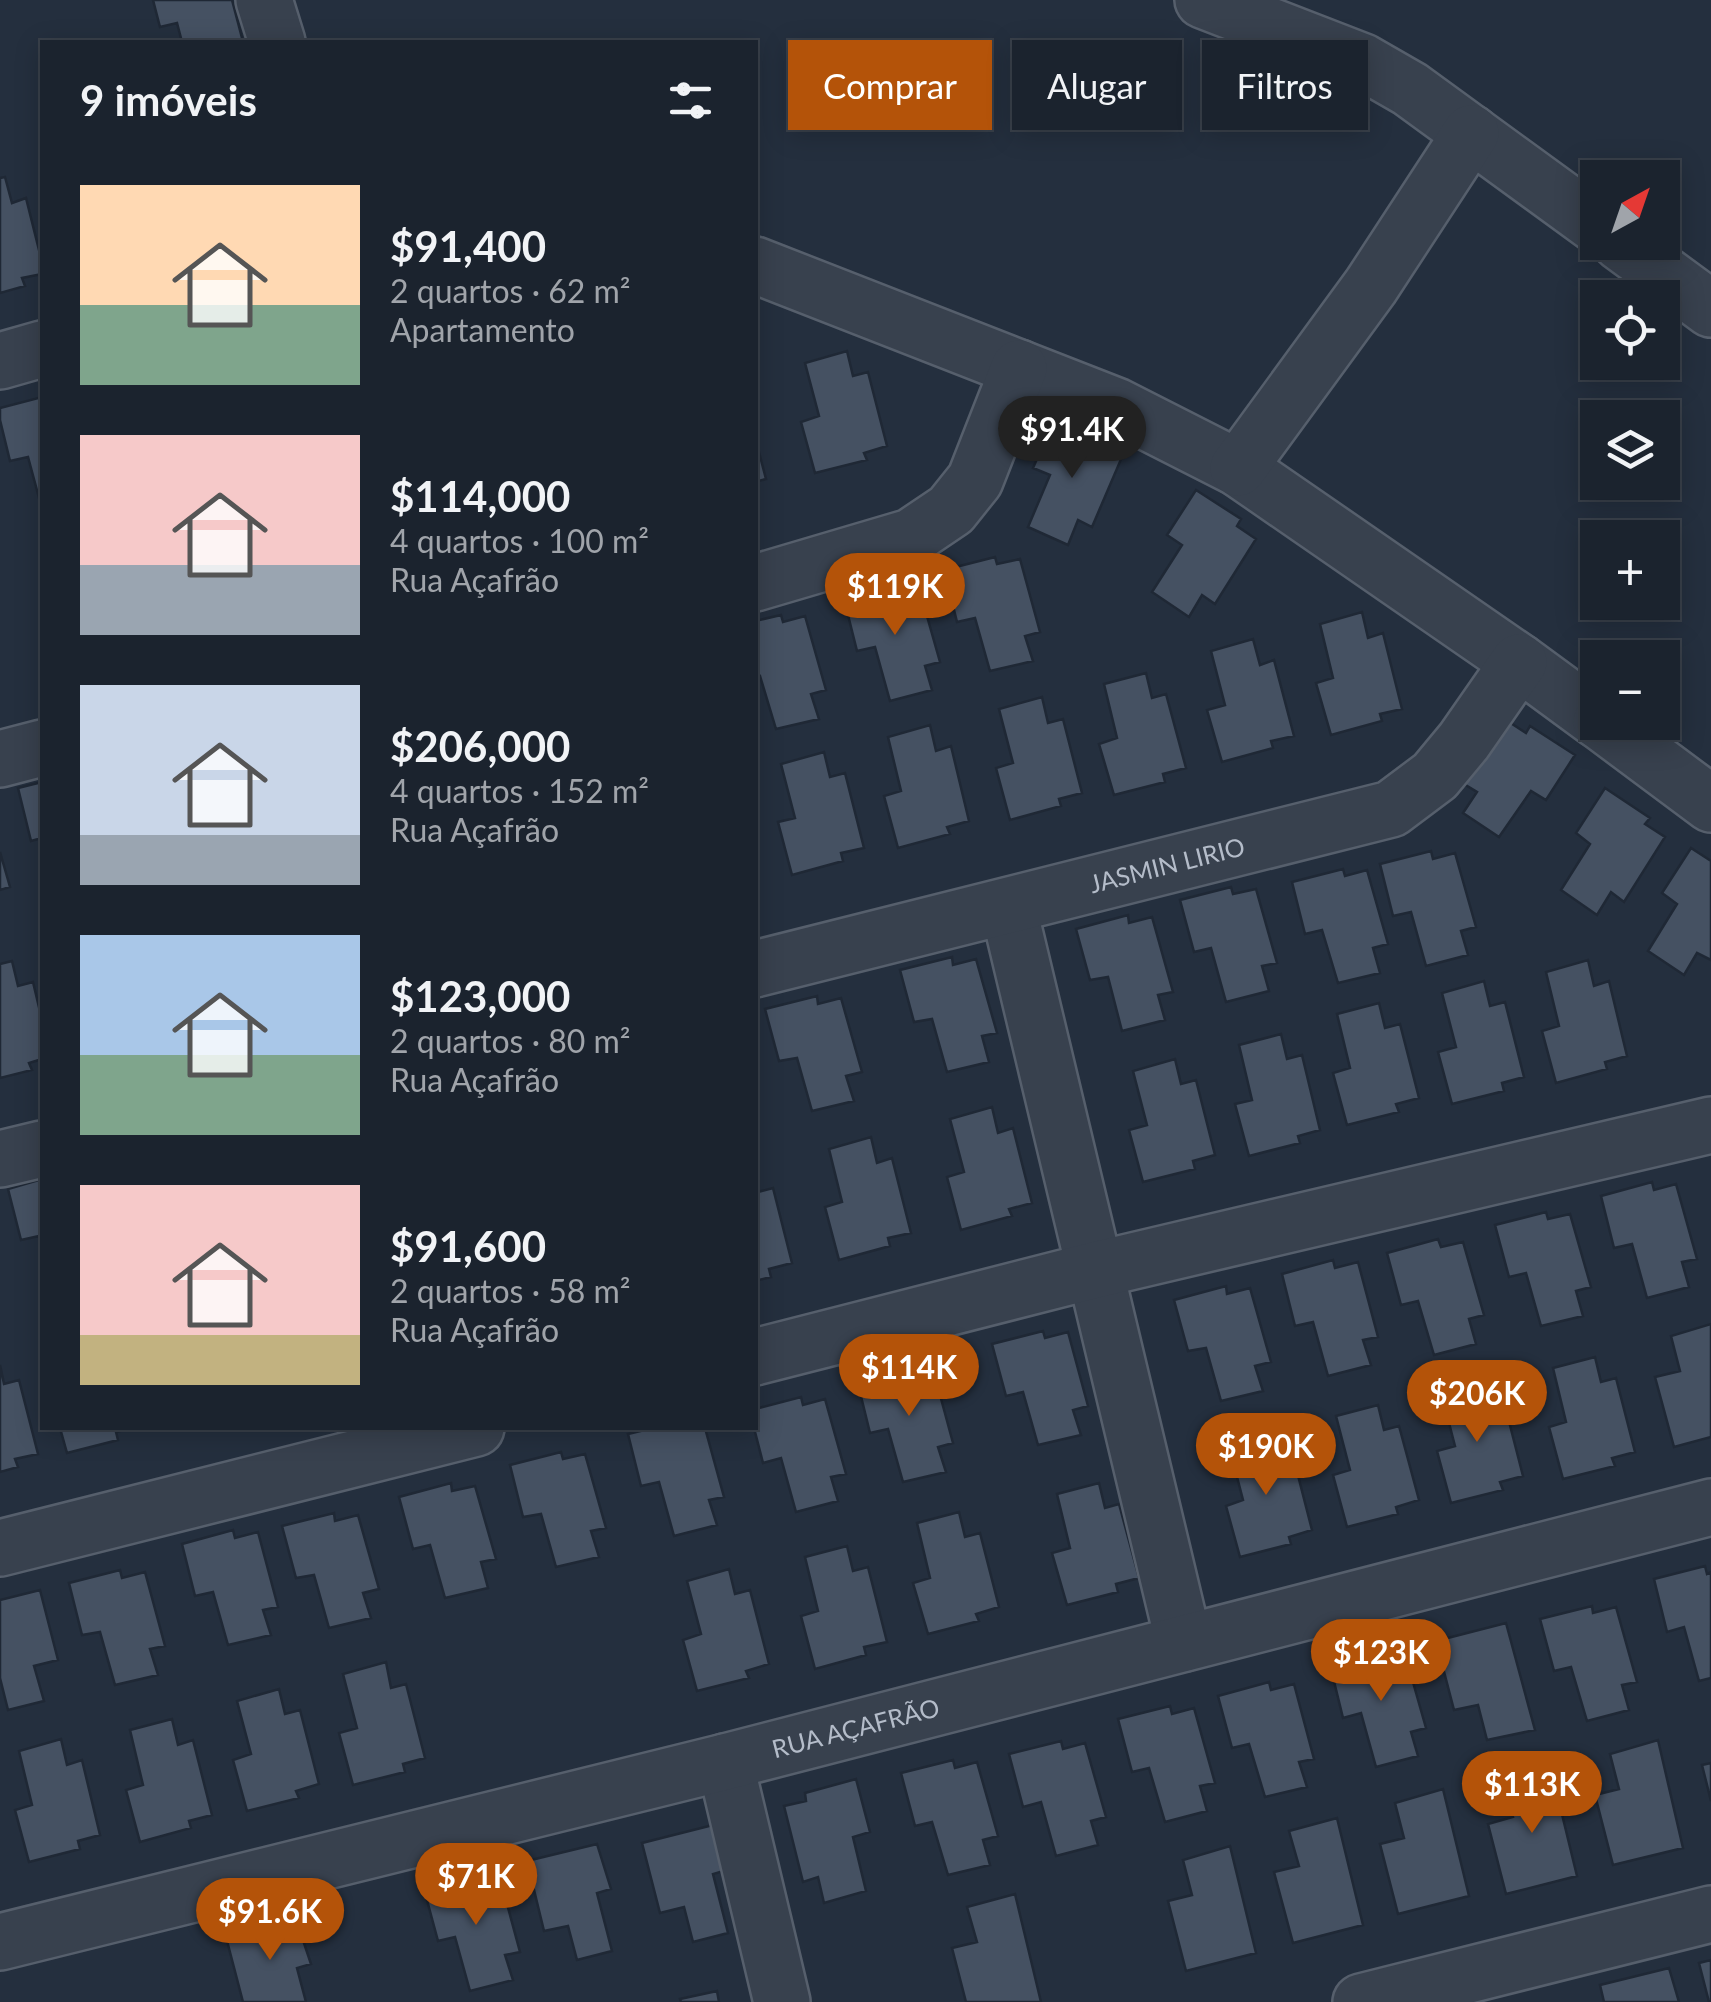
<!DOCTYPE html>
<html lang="pt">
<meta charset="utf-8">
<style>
:root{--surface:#1b232e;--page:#282f3a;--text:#f1f3f6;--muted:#a0a4aa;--line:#39404a;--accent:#b45309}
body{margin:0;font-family:Lato,sans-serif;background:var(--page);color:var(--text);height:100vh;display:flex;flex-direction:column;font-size:38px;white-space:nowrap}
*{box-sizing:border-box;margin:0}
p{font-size:32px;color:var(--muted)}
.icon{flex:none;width:55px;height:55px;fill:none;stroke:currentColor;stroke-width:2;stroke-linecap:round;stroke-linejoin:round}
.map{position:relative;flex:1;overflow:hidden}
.details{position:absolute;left:40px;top:40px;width:718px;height:1390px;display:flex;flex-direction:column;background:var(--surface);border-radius:0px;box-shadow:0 5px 25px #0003,0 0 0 2px var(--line)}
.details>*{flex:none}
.banner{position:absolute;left:788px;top:40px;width:772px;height:90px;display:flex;gap:20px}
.needle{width:65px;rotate:40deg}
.controls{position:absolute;left:1580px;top:160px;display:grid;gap:20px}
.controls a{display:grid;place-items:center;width:100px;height:100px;border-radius:0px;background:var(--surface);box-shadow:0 5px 25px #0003,0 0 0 2px var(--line);font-size:50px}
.price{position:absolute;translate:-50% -85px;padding:0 22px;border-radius:35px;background:var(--accent);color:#fff;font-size:32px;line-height:65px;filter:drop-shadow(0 2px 5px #0008)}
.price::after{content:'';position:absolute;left:50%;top:60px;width:30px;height:22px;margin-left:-15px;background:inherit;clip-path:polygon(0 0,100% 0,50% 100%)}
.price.current{background:#222;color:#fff}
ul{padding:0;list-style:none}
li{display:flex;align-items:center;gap:30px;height:250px;padding:0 40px}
li span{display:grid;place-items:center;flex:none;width:280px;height:200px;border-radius:0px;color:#555}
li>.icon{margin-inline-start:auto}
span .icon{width:120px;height:120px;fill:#fffc;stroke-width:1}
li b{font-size:42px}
h2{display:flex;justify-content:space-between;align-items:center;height:120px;padding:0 40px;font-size:42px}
.chip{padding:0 35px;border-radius:0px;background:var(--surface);box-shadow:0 5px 25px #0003,0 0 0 2px var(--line);font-size:35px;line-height:90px}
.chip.current{background:var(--accent);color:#fff}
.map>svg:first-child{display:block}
.building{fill:#455162;stroke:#1f2835;stroke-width:2.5}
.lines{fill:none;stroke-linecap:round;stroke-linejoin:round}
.minor-casing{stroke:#565f6c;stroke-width:60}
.minor{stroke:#38414e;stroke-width:55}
.labels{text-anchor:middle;stroke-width:8;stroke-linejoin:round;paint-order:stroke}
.street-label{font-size:25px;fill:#b4bcc9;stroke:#1d2633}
</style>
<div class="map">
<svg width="1711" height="2002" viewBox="0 0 1711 2002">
<rect width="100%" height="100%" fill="#242f3e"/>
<!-- building -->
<path class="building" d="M 153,0 L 232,0 L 242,38 L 228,42 L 182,42 L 177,23 L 160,27 Z
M 5,177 L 12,203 L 26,198 L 42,262 L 42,274 L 22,278 L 25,286 L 0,293 L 0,178 Z
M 847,351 L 853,376 L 868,372 L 887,446 L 864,453 L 867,460 L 815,473 L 801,422 L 819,416 L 805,363 Z
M 42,397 L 42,509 L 28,457 L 10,461 L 0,420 L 0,408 Z
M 1055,418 L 1104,440 L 1100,447 L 1122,457 L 1092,527 L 1078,520 L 1068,545 L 1028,527 L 1050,475 L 1033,468 Z
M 755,437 L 766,479 L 755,482 Z
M 1196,490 L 1241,519 L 1237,526 L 1256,539 L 1215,604 L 1202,595 L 1189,617 L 1152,592 L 1182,545 L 1167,535 Z
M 995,557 L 997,564 L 1020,559 L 1040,632 L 1025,636 L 1033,661 L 990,671 L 975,618 L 957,622 L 944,570 Z
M 895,586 L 897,594 L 919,588 L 940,662 L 925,666 L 932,690 L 890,701 L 875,647 L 857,651 L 844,599 Z
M 1362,612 L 1368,638 L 1383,633 L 1402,709 L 1380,714 L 1382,721 L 1331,735 L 1316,683 L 1333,678 L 1320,624 Z
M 781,615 L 783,622 L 805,616 L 826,690 L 811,694 L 819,719 L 776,729 L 760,676 L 755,677 L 755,621 Z
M 1253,639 L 1260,665 L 1274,660 L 1294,736 L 1271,741 L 1273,748 L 1222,762 L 1207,710 L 1225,705 L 1211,651 Z
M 1146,673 L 1152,698 L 1166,694 L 1186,768 L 1163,774 L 1165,782 L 1114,795 L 1099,744 L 1117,738 L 1104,684 Z
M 1042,697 L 1048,723 L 1063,719 L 1082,793 L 1059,799 L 1061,806 L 1010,820 L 996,768 L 1013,763 L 999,709 Z
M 1506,720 L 1526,733 L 1530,726 L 1575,755 L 1546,800 L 1531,791 L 1499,837 L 1463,813 L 1477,792 L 1464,784 Z
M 930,725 L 936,751 L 951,746 L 969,821 L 947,827 L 950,834 L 898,848 L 884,796 L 901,791 L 888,737 Z
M 824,752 L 830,777 L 845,773 L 864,848 L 841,853 L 843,861 L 792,875 L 778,822 L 795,818 L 781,764 Z
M 42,782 L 42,838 L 31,841 L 18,788 Z
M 1605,788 L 1650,818 L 1645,824 L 1665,837 L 1624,902 L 1611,892 L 1597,915 L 1561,890 L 1590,844 L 1576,833 Z
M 1691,848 L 1711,861 L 1711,960 L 1697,953 L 1684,975 L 1648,951 L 1677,904 L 1662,893 Z
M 1431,851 L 1433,859 L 1455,853 L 1476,927 L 1461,931 L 1468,955 L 1426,966 L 1411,912 L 1393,916 L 1380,864 Z
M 0,852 L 10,887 L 0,890 Z
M 1343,869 L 1345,876 L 1367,870 L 1388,944 L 1373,948 L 1380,973 L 1338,983 L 1322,930 L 1305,934 L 1292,882 Z
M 1231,887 L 1233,894 L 1256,889 L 1277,963 L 1262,966 L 1269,991 L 1226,1002 L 1211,948 L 1194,952 L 1180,900 Z
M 1128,915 L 1129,923 L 1152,917 L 1173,992 L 1158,995 L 1165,1020 L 1122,1031 L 1108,977 L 1090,980 L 1076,929 Z
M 952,957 L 953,965 L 976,959 L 997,1033 L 982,1036 L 989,1062 L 947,1072 L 932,1019 L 914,1022 L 900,970 Z
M 1588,960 L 1594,986 L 1609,981 L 1627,1056 L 1605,1062 L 1607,1069 L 1556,1083 L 1542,1031 L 1559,1026 L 1546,972 Z
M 12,961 L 18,986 L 33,982 L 42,1020 L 42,1059 L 29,1063 L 32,1070 L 0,1078 L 0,964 Z
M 1484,981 L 1490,1006 L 1505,1002 L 1524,1077 L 1502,1083 L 1504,1091 L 1452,1104 L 1438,1052 L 1456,1047 L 1442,993 Z
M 817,996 L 818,1004 L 841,998 L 862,1072 L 846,1076 L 854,1101 L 812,1111 L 797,1058 L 779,1061 L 765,1009 Z
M 1379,1003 L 1385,1028 L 1400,1024 L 1419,1098 L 1396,1104 L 1399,1112 L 1347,1125 L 1333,1073 L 1350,1068 L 1337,1014 Z
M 1281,1034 L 1287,1059 L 1302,1055 L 1320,1130 L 1298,1136 L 1300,1143 L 1249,1156 L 1235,1104 L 1252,1100 L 1239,1045 Z
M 1175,1059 L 1181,1084 L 1196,1080 L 1215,1155 L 1193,1161 L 1195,1169 L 1143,1182 L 1129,1130 L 1147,1125 L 1133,1071 Z
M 992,1107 L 998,1133 L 1013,1128 L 1032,1203 L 1009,1209 L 1012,1216 L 961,1230 L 947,1177 L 964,1172 L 950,1119 Z
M 871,1137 L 877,1163 L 892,1158 L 911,1233 L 888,1238 L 890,1246 L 839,1260 L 825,1207 L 842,1202 L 829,1149 Z
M 42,1179 L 42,1250 L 39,1236 L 21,1240 L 8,1189 Z
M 755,1180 L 758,1192 L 773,1188 L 792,1263 L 769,1269 L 771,1277 L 755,1281 Z
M 1652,1182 L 1654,1190 L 1676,1184 L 1697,1259 L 1682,1262 L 1689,1287 L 1647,1298 L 1632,1244 L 1614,1248 L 1601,1196 Z
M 1546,1212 L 1548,1219 L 1570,1214 L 1591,1287 L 1576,1291 L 1583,1316 L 1541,1326 L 1526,1273 L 1509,1277 L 1495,1225 Z
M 1438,1239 L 1441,1247 L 1463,1242 L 1484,1315 L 1469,1319 L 1476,1344 L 1434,1355 L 1418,1301 L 1401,1305 L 1387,1253 Z
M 1333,1260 L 1335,1268 L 1358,1262 L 1378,1337 L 1363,1340 L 1371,1365 L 1328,1376 L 1313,1322 L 1295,1326 L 1282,1274 Z
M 1226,1286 L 1227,1294 L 1250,1288 L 1271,1362 L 1255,1366 L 1263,1391 L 1221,1401 L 1206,1348 L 1188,1351 L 1174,1300 Z
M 1711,1324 L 1711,1437 L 1674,1447 L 1655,1377 L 1680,1371 L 1671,1336 Z
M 1043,1331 L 1045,1338 L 1068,1332 L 1088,1406 L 1073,1410 L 1081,1435 L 1038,1445 L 1023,1392 L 1006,1396 L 992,1344 Z
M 1595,1357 L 1601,1382 L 1616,1378 L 1635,1452 L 1612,1458 L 1615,1466 L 1563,1479 L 1549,1427 L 1566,1422 L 1553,1368 Z
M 0,1365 L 4,1384 L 19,1380 L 38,1454 L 15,1459 L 18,1467 L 0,1472 Z
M 908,1367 L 910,1375 L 933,1369 L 953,1443 L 938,1447 L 946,1472 L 903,1482 L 888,1429 L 870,1433 L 857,1380 Z
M 1483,1381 L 1489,1406 L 1504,1402 L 1523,1476 L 1500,1482 L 1503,1490 L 1451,1503 L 1437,1451 L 1455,1446 L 1441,1392 Z
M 801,1397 L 803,1405 L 825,1399 L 846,1474 L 831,1477 L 838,1501 L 796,1512 L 781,1458 L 763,1463 L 754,1428 L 755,1409 Z
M 1378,1405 L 1384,1430 L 1399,1426 L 1419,1500 L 1396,1507 L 1398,1514 L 1347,1527 L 1333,1475 L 1350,1470 L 1336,1416 Z
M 60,1428 L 133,1428 L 116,1432 L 118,1440 L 67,1453 Z
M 653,1428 L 705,1428 L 724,1497 L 709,1500 L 717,1525 L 674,1536 L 659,1482 L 641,1486 L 628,1434 Z
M 1271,1435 L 1278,1460 L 1293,1456 L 1312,1530 L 1289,1537 L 1291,1544 L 1240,1557 L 1226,1506 L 1243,1500 L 1229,1446 Z
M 561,1452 L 563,1459 L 585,1454 L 606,1528 L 591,1531 L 599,1557 L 556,1567 L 541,1514 L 523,1517 L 510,1465 Z
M 451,1483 L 452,1491 L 475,1486 L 496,1559 L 481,1562 L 488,1588 L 445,1598 L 430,1545 L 413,1549 L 399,1497 Z
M 1099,1483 L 1105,1508 L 1119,1504 L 1139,1578 L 1116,1584 L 1118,1592 L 1067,1605 L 1052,1553 L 1070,1548 L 1057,1494 Z
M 959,1512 L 965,1537 L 980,1533 L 999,1607 L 976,1614 L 979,1621 L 928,1634 L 913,1583 L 930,1578 L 917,1523 Z
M 334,1513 L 335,1521 L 358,1515 L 379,1589 L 363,1593 L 371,1618 L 329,1628 L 314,1575 L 296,1578 L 282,1526 Z
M 233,1530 L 235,1538 L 258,1532 L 278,1607 L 263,1610 L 271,1635 L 228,1645 L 213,1592 L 195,1596 L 182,1544 Z
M 847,1546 L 853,1571 L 868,1567 L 887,1642 L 864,1647 L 866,1655 L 815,1669 L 801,1616 L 818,1611 L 805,1557 Z
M 1705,1566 L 1707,1574 L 1711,1572 L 1711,1678 L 1699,1681 L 1684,1627 L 1667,1632 L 1654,1579 Z
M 729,1569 L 735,1594 L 750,1590 L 769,1664 L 746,1671 L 749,1678 L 697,1691 L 683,1640 L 701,1634 L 687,1581 Z
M 120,1570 L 122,1578 L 145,1572 L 165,1646 L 150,1649 L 158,1675 L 115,1685 L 100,1632 L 82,1635 L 69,1583 Z
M 40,1590 L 58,1660 L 34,1666 L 44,1701 L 8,1710 L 0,1678 L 0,1600 Z
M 1592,1606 L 1593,1613 L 1616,1607 L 1637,1682 L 1622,1685 L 1629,1710 L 1587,1721 L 1571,1667 L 1554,1671 L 1540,1619 Z
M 1506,1623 L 1535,1730 L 1487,1740 L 1478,1705 L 1454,1710 L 1436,1641 Z
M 1381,1652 L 1383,1660 L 1405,1654 L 1426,1728 L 1411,1732 L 1418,1756 L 1376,1767 L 1361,1713 L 1343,1718 L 1330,1665 Z
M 386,1662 L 391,1688 L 406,1684 L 425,1758 L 403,1764 L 405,1772 L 353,1785 L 339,1733 L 357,1728 L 343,1674 Z
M 1269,1682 L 1271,1690 L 1294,1684 L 1314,1759 L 1299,1762 L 1307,1787 L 1265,1797 L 1249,1744 L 1232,1748 L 1218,1696 Z
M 279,1689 L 285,1714 L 300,1710 L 319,1784 L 296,1791 L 299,1798 L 247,1811 L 233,1760 L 251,1754 L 237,1701 Z
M 1170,1706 L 1172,1714 L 1194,1708 L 1215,1783 L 1200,1786 L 1207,1811 L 1165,1822 L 1149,1768 L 1132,1772 L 1118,1719 Z
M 172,1719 L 178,1745 L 193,1740 L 212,1815 L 189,1821 L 191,1828 L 140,1842 L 126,1790 L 143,1785 L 130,1730 Z
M 61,1739 L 67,1765 L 82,1760 L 100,1835 L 78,1841 L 80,1849 L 29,1862 L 15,1810 L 32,1805 L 19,1751 Z
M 1658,1740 L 1683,1848 L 1613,1865 L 1595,1795 L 1619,1789 L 1610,1754 Z
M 1061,1741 L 1063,1749 L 1085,1743 L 1106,1817 L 1091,1821 L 1098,1845 L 1056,1856 L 1041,1802 L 1023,1807 L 1009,1754 Z
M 953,1760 L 955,1768 L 977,1762 L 998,1836 L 983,1840 L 990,1865 L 948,1875 L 932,1822 L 915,1826 L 901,1773 Z
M 1711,1763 L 1711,1801 L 1702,1765 Z
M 1551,1769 L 1577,1876 L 1506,1894 L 1488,1824 L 1513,1817 L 1503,1783 Z
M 856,1779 L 870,1832 L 853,1837 L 866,1891 L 824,1903 L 818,1877 L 803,1882 L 784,1806 L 806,1801 L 805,1793 Z
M 1443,1789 L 1469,1896 L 1398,1914 L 1380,1844 L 1404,1838 L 1395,1803 Z
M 1337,1818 L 1363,1925 L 1293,1943 L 1274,1872 L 1299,1866 L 1289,1831 Z
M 713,1825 L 727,1870 L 713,1874 L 728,1933 L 693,1942 L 684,1907 L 660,1913 L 642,1843 Z
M 597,1844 L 611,1889 L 597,1893 L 612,1951 L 577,1960 L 568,1926 L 544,1931 L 527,1861 Z
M 1230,1846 L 1256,1953 L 1186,1971 L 1168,1901 L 1192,1895 L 1183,1860 Z
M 475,1876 L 477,1883 L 500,1878 L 520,1952 L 505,1955 L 513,1980 L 470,1991 L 455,1937 L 438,1941 L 424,1889 Z
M 1015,1894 L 1041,2002 L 966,2002 L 952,1948 L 977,1942 L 967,1907 Z
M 296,1919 L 311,1964 L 297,1968 L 306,2002 L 243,2002 L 226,1937 Z
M 1711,1960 L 1711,2002 L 1709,2002 L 1699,1963 Z
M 1669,1968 L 1679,2002 L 1604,2002 L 1600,1985 Z
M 717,1991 L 719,2002 L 681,2002 L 680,1999 Z"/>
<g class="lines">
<!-- minor casing -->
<g class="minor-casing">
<g id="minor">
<path d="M 264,0 L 277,42"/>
<path d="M 1203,0 L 1363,62 L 1410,89 L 1598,226"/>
<path d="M 1620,242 L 1711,309"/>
<path d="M 755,265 L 1116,406 L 1238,468 L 1519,662 L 1598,720"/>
<path d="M 0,361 L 42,349"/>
<path d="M 1238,468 L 1371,286 L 1471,133"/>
<path d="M 755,583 L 911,537 L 951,510 L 975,480 L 1019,368"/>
<path d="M 1601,722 L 1711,804"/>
<path d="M 0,759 L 42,748"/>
<path d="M 1008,906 L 1184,1643"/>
<path id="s1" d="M 755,969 L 1391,809 L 1435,776 L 1464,741 L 1519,662"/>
<path d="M 0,1159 L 42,1149"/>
<path d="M 755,1357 L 1095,1270 L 1711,1125"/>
<path d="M 0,1548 L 476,1428"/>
<path d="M 725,1762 L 782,2002"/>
<path id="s2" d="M 0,1942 L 725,1762 L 1711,1507"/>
<path d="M 1361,2002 L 1711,1914"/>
</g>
</g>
<!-- minor -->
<use href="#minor" class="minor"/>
</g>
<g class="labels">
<!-- street labels -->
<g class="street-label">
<text dy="9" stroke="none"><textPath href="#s1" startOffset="425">JASMIN LIRIO</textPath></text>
<text dy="9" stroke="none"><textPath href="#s2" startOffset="882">RUA AÇAFRÃO</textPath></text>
</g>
</g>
</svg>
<div class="controls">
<a><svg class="needle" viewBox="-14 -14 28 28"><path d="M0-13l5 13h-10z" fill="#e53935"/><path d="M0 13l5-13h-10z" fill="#a0a4aa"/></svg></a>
<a><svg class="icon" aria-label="locate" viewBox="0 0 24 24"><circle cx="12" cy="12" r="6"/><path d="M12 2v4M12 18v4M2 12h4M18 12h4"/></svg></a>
<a><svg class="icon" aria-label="layers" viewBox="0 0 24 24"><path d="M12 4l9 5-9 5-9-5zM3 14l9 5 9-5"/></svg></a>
<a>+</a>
<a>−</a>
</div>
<b class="price current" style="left:1072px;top:481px">$91.4K</b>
<b class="price" style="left:895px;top:638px">$119K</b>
<b class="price" style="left:909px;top:1419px">$114K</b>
<b class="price" style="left:1477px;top:1445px">$206K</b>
<b class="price" style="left:1266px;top:1498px">$190K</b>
<b class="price" style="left:1381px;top:1704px">$123K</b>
<b class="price" style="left:1532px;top:1836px">$113K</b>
<b class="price" style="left:476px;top:1928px">$71K</b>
<b class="price" style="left:270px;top:1963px">$91.6K</b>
<div class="banner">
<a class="chip current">Comprar</a>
<a class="chip">Alugar</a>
<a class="chip">Filtros</a>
</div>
<section class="details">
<h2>9 imóveis<svg class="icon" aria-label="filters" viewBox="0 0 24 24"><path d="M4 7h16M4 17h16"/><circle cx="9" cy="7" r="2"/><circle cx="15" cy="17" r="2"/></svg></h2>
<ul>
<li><span style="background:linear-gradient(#ffd9b3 60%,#7fa58c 0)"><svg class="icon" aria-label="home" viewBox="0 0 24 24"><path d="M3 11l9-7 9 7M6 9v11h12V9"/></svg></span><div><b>$91,400</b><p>2 quartos · 62 m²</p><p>Apartamento</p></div></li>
<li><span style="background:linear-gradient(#f6c9c9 65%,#9aa5b1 0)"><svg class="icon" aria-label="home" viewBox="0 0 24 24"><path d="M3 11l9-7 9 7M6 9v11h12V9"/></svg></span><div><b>$114,000</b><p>4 quartos · 100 m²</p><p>Rua Açafrão</p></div></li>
<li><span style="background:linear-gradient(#c9d6e8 75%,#9aa5b1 0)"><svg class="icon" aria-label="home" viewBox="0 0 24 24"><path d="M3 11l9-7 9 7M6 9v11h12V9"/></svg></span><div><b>$206,000</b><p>4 quartos · 152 m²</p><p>Rua Açafrão</p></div></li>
<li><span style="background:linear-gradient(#a9c7e8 60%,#7fa58c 0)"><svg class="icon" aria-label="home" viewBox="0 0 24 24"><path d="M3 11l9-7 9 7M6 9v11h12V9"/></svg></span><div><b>$123,000</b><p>2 quartos · 80 m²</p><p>Rua Açafrão</p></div></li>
<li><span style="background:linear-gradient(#f6c9c9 75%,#c2b280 0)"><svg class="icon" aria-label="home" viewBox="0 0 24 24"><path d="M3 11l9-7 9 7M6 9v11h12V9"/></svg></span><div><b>$91,600</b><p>2 quartos · 58 m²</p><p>Rua Açafrão</p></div></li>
</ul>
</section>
</div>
